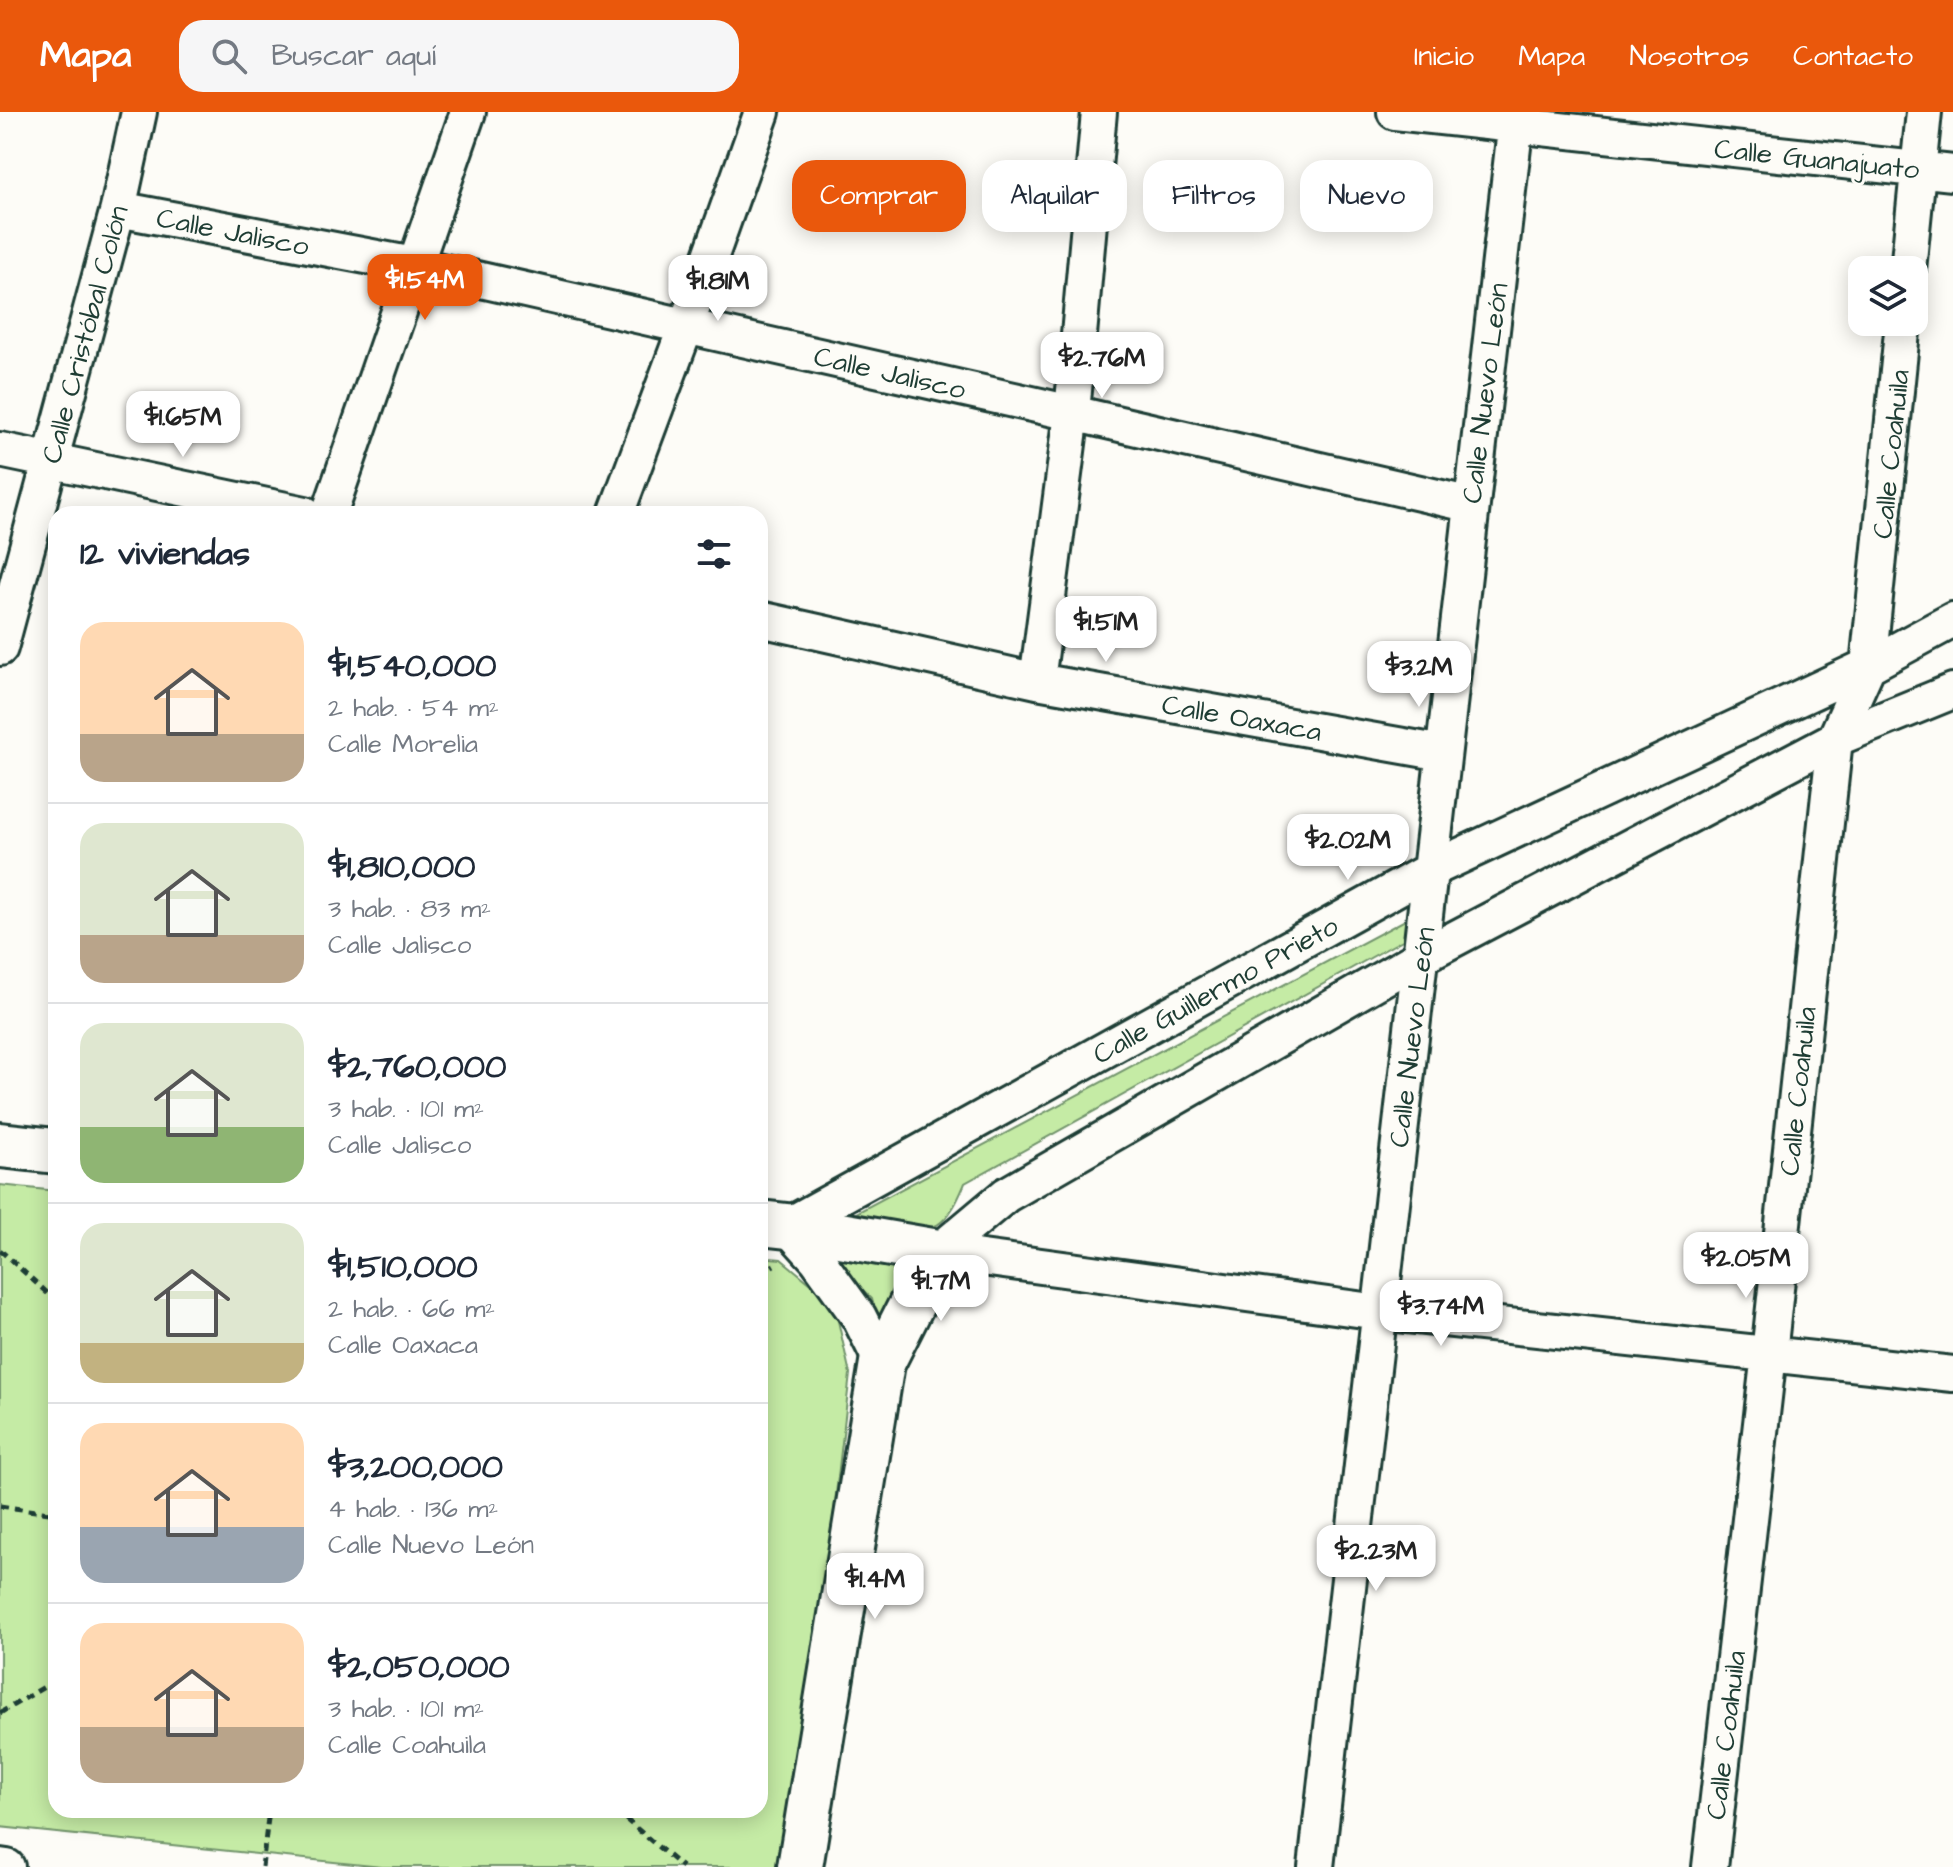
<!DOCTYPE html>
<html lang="es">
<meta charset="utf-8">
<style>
:root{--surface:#fff;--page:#f6f6f7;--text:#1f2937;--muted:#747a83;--line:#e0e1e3;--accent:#ea580c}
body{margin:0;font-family:"Architects Daughter",sans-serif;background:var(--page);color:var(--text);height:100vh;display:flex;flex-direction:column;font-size:30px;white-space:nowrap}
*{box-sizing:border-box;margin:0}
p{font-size:26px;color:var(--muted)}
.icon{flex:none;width:44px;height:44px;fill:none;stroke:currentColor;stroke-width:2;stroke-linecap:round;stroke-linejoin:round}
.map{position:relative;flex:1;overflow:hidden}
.drawer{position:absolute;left:48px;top:394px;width:720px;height:1312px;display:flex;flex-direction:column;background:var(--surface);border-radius:24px;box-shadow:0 4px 20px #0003}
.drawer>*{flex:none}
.hud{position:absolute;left:792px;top:48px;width:760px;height:72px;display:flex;gap:16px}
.controls{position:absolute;left:1848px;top:144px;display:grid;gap:16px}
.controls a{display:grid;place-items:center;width:80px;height:80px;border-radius:16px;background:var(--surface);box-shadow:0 4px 20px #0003;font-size:40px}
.price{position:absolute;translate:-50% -68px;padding:0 18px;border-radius:16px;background:#fff;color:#222;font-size:26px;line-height:52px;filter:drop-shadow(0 2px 4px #0008)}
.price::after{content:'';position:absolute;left:50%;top:48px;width:24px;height:18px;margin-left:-12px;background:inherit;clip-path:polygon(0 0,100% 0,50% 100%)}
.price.selected{background:var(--accent);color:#fff}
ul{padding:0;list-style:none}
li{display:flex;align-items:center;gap:24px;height:200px;padding:0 32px}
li+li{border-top:2px solid var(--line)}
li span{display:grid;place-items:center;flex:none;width:224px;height:160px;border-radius:24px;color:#555}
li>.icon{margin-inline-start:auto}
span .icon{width:96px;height:96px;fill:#fffc;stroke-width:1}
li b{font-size:34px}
h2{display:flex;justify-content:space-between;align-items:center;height:96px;padding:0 32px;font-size:34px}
.tag{padding:0 28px;border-radius:24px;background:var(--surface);box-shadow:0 4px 20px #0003;font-size:28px;line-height:72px}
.tag.selected{background:var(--accent);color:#fff}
header{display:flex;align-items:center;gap:48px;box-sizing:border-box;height:112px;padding:0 40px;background:var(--accent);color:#fff}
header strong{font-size:38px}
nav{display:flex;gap:44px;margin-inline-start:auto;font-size:28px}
.search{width:560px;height:72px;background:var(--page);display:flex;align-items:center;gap:20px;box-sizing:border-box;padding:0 28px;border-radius:24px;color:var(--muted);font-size:30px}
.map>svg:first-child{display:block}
.green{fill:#c5eba5;stroke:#72946c;stroke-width:2}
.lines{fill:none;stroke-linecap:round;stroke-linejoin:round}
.minor-casing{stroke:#1f3d34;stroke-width:40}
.major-casing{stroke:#1f3d34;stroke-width:50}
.path{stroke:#1f3d34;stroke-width:5;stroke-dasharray:8 6;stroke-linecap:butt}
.minor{stroke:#fdfcf7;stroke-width:34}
.major{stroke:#fdfcf7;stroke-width:44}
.labels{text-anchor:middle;stroke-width:6;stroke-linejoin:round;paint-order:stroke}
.street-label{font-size:28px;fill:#1f3d34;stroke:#fdfcf7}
</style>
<header>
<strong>Mapa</strong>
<div class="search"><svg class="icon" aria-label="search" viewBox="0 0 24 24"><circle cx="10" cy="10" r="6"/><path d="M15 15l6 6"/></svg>Buscar aquí</div>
<nav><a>Inicio</a><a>Mapa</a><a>Nosotros</a><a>Contacto</a></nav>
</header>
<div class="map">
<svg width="1953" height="1755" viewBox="0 0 1953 1755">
<rect width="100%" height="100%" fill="#fdfcf7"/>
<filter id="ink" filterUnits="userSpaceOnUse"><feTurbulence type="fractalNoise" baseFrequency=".0125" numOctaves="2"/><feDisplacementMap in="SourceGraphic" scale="16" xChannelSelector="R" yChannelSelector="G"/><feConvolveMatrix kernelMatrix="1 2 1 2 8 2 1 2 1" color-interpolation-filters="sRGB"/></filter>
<g filter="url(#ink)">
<!-- green -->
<path class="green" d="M 1407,807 L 1406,826 L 965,1071 C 959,1085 951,1105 937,1113 C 912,1126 872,1112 845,1107 Z
M 0,1073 L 56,1079 L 56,1698 L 760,1698 L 760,1145 L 781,1147 L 834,1191 L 850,1262 L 821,1510 L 785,1755 L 382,1755 L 0,1715 Z
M 820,1134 L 903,1152 L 907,1166 L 878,1213 L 872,1187 Z"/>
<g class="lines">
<!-- minor casing -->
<g class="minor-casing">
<path id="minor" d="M 1395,0 L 1953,61
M 118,97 L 414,153 L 1072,301 L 1472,393
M 1908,158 L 1924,0
M 0,338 L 305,402
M 329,402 L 468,0
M 616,402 L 686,214 L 762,0
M 760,507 L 1037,569 L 1443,641
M 0,536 L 118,97 L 139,0
M 1037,569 L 1072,301 L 1099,0
M 938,1140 L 1006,1083 L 1420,845 L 1835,627 L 1953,579
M 938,1140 L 1379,1200 L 1953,1262
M 882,1251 L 859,1205 L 817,1147 L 787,1114 L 1430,758 L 1868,554 L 1953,508
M 0,1754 L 7,1755
M 1316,1755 L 1517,0
M 1710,1755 L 1769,1242 L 1835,627 L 1868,554 L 1903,210"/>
</g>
<!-- major casing -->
<g class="major-casing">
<path id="major" d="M 0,1033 L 56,1039
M 760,1111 L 787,1114 L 938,1140 L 882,1251 L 800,1755"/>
</g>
<!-- path -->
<path class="path" d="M 0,1138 L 56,1189
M 760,1161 L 774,1153
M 0,1394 L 56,1402
M 0,1601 L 56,1568
M 615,1698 L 682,1755
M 262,1755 L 269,1698"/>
<!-- minor -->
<use href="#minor" class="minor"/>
<!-- major -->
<use href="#major" class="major"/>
</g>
</g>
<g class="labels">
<!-- street labels -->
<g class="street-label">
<text transform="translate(1817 46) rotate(6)" y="10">Calle Guanajuato</text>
<text transform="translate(233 119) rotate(11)" y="10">Calle Jalisco</text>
<text transform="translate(84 222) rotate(-75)" y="10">Calle Cristóbal Colón</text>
<text transform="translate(890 260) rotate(13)" y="10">Calle Jalisco</text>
<text transform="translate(1484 281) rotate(-83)" y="10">Calle Nuevo León</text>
<text transform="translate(1890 342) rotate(-84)" y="10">Calle Coahuila</text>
<text transform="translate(1242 605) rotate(10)" y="10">Calle Oaxaca</text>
<text transform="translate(1215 877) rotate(-29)" y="10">Calle Guillermo Prieto</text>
<text transform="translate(1411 925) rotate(-83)" y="10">Calle Nuevo León</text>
<text transform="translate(1797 979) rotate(-84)" y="10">Calle Coahuila</text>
<text transform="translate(1725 1623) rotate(-83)" y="10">Calle Coahuila</text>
</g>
</g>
</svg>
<div class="controls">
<a><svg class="icon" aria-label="layers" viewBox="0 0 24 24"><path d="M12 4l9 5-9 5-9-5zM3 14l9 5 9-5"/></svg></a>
</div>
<b class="price selected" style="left:425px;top:210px">$1.54M</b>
<b class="price" style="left:718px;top:211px">$1.81M</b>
<b class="price" style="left:1102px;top:288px">$2.76M</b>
<b class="price" style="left:183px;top:347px">$1.65M</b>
<b class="price" style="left:1106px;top:552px">$1.51M</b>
<b class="price" style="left:1419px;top:597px">$3.2M</b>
<b class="price" style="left:1348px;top:770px">$2.02M</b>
<b class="price" style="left:1746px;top:1188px">$2.05M</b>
<b class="price" style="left:941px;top:1211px">$1.7M</b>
<b class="price" style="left:1441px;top:1236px">$3.74M</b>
<b class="price" style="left:1376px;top:1481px">$2.23M</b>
<b class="price" style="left:875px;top:1509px">$1.4M</b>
<div class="hud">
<a class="tag selected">Comprar</a>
<a class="tag">Alquilar</a>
<a class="tag">Filtros</a>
<a class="tag">Nuevo</a>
</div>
<section class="drawer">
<h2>12 viviendas<svg class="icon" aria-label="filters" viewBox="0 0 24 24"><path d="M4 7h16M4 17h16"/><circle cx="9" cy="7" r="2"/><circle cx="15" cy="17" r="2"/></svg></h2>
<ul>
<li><span style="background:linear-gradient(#ffd9b3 70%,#b9a48a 0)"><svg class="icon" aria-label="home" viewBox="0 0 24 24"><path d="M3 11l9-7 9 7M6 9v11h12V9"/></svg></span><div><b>$1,540,000</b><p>2 hab. · 54 m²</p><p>Calle Morelia</p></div></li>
<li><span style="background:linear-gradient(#dfe7d0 70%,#b9a48a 0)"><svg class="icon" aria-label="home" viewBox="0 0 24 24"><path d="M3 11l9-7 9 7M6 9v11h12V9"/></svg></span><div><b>$1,810,000</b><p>3 hab. · 83 m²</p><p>Calle Jalisco</p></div></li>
<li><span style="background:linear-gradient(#dfe7d0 65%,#8fb573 0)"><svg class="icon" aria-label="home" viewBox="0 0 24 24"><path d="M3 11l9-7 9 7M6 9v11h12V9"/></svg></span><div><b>$2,760,000</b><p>3 hab. · 101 m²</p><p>Calle Jalisco</p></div></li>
<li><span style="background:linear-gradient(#dfe7d0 75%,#c2b280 0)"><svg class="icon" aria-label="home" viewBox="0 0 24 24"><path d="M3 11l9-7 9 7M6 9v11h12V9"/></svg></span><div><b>$1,510,000</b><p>2 hab. · 66 m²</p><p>Calle Oaxaca</p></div></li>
<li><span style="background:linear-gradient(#ffd9b3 65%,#9aa5b1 0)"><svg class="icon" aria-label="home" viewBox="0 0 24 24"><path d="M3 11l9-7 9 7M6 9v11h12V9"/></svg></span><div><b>$3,200,000</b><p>4 hab. · 136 m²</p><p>Calle Nuevo León</p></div></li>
<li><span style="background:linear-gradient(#ffd9b3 65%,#b9a48a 0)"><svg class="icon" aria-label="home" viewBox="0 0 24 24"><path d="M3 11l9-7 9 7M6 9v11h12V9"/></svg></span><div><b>$2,050,000</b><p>3 hab. · 101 m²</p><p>Calle Coahuila</p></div></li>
</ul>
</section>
</div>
